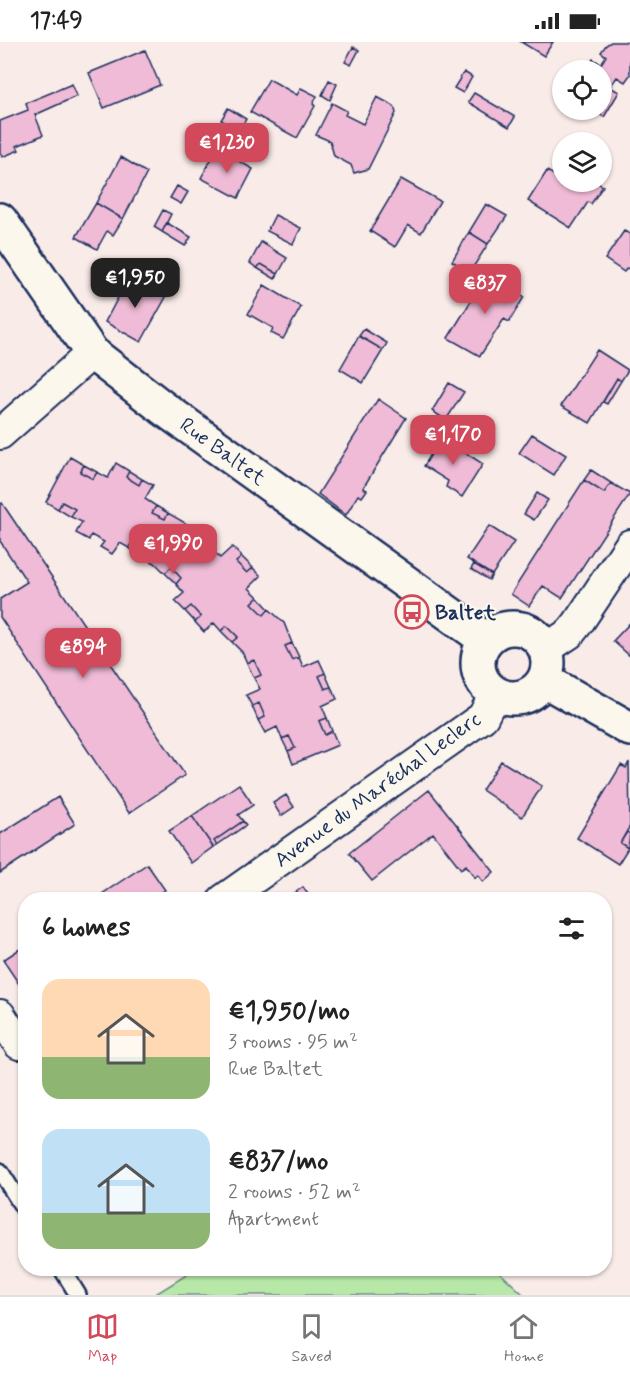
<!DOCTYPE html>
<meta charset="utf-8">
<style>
:root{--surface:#fff;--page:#f6f6f6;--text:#222;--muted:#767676;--line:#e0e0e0;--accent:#d1495b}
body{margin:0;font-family:Mynerve,sans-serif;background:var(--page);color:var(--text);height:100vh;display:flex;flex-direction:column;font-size:22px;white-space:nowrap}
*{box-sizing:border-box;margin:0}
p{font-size:20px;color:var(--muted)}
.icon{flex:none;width:33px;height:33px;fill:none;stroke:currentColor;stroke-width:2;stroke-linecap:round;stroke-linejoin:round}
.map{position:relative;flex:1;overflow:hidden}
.drawer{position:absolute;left:18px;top:850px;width:594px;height:384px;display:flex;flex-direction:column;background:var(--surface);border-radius:24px;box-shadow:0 2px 4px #0004}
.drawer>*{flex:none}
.tools{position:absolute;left:552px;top:18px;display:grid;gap:12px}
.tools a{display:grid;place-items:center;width:60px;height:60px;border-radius:50%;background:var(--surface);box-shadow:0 2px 4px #0004;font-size:30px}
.price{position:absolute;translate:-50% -51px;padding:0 14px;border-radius:12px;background:var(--accent);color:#fff;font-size:20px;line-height:39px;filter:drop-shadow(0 2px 3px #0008)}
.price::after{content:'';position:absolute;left:50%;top:36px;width:18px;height:14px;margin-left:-9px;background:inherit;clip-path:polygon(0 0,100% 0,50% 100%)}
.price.current{background:#222;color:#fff}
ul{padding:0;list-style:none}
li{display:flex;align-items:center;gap:18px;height:150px;padding:0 24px}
li span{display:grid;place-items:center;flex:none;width:168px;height:120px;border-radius:18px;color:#555}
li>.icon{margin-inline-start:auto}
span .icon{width:72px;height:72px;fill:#fffc;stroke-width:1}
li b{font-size:26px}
h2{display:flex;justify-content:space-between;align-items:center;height:72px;padding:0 24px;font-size:26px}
.status{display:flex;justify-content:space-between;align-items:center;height:42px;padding:0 30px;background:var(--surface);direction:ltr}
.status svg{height:16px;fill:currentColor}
.dock{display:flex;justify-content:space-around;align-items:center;height:84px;border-top:2px solid var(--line);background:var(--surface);font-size:16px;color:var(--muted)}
.dock a{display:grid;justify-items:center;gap:3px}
.dock .current{color:var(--accent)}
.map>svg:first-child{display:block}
.green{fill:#b7e8a8;stroke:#698c83;stroke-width:1.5}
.building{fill:#f0bbd6;stroke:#1b2f5e;stroke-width:1.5}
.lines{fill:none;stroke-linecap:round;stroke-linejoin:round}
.service-casing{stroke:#1b2f5e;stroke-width:20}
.minor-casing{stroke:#1b2f5e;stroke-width:34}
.tertiary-casing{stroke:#1b2f5e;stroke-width:38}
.service{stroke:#fbf7ec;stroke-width:15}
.minor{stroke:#fbf7ec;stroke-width:30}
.tertiary{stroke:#fbf7ec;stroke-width:33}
.labels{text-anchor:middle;stroke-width:4.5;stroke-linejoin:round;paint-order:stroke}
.street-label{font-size:21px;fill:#1b2f5e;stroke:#fbf7ec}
.poi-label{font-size:21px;font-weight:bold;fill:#1b2f5e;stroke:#fbf7ec;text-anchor:start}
</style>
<div class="status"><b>17:49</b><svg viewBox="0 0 49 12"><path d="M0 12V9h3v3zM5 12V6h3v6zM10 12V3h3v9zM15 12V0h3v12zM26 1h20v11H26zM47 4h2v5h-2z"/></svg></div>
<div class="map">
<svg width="630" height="1253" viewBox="0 0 630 1253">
<rect width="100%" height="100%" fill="#f9ebe8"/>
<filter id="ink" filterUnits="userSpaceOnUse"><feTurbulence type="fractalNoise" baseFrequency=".0167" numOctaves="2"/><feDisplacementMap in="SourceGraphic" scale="12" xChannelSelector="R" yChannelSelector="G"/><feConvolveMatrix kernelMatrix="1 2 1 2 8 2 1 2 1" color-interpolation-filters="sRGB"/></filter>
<g filter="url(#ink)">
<!-- green -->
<path class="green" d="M 196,1227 L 496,1227 L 524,1253 L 154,1253 Z"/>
<!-- building -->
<path class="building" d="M 521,0 L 553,0 L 544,14 Z
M 611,0 L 630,0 L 630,33 L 625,40 L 617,35 L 610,45 L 619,50 L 604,75 L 592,68 L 602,68 L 602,28 L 586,28 L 593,17 L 601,22 L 606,14 L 601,10 L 606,3 Z
M 353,5 L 359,8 L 351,23 L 345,20 Z
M 145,8 L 160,43 L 104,66 L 89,31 Z
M 464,30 L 472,35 L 463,51 L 454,46 Z
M 269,37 L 297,53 L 301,46 L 317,54 L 313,62 L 315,64 L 297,96 L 250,70 Z
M 329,38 L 337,42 L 330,58 L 322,53 Z
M 72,42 L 77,54 L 35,73 L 43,93 L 17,104 L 19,108 L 2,115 L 0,110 L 0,79 L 28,68 L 26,61 Z
M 474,51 L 515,75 L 509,85 L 468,60 Z
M 377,55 L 394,64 L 396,71 L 368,127 L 354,131 L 351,123 L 334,114 L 330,99 L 316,93 L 332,61 L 347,69 L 345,73 L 363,82 Z
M 228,66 L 246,77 L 239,89 L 221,78 Z
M 217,107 L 253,127 L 238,156 L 201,136 Z
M 121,115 L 147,131 L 123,177 L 96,161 Z
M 562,119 L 562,140 L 596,140 L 603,144 L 591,162 L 588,160 L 571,186 L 528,159 L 547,129 L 554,133 Z
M 401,137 L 440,159 L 421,191 L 408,183 L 395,205 L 370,189 Z
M 177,144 L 188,150 L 181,162 L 170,156 Z
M 96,161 L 123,177 L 113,193 L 107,189 L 97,207 L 76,195 Z
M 486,162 L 507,174 L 488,202 L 469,190 Z
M 163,168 L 171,172 L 162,190 L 154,185 Z
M 275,173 L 301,186 L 293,202 L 267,189 Z
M 167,181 L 191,195 L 185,204 L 162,190 Z
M 624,189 L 630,192 L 630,228 L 627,226 L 624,230 L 605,217 Z
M 469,190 L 488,202 L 470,230 L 452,219 Z
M 261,200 L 287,216 L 278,232 L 261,222 L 257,226 L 250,221 Z
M 261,222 L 278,232 L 275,237 L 257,226 Z
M 487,233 L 524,255 L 509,280 L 504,277 L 480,314 L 448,296 Z
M 129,235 L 166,255 L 141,300 L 105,280 Z
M 264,243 L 301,265 L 283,297 L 271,291 L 273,286 L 248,272 Z
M 364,287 L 387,301 L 383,308 L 359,294 Z
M 359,294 L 383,308 L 363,341 L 340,327 Z
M 597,308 L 628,328 L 621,339 L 617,336 L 590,381 L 561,364 Z
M 617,336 L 621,339 L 607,362 L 603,360 Z
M 449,341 L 464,350 L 446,378 L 432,369 Z
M 378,357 L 406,376 L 363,446 L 367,448 L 362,455 L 358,453 L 346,473 L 318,452 Z
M 532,392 L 566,413 L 554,433 L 519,411 Z
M 441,395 L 483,422 L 462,455 L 446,445 L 448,439 L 424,424 Z
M 70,415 L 84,423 L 80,430 L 93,437 L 97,430 L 108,436 L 116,421 L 129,429 L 126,435 L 139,443 L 142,437 L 153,443 L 145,457 L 156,464 L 152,471 L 165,477 L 168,471 L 187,482 L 201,496 L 195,502 L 206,512 L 211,507 L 220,516 L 232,505 L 242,515 L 236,520 L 247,531 L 253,526 L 261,534 L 249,546 L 258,555 L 252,561 L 264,573 L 269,567 L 284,581 L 292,601 L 285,604 L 292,618 L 299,615 L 303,625 L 319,618 L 325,631 L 319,634 L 325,647 L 331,645 L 337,657 L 322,664 L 327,676 L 319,679 L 325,693 L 332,689 L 338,703 L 293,722 L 288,709 L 295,706 L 289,694 L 282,697 L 277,685 L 265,691 L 258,678 L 265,675 L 259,661 L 252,664 L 246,653 L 260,647 L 254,636 L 261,633 L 254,618 L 247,621 L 242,610 L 232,600 L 238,595 L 227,584 L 221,589 L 214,581 L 204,590 L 195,580 L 201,575 L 191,564 L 185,569 L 175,559 L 184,551 L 176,542 L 181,536 L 171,525 L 165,531 L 155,521 L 142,514 L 146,507 L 132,500 L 129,506 L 120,501 L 112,512 L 100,505 L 104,500 L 91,493 L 89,498 L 76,491 L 82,480 L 71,475 L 75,467 L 62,460 L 58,467 L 46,460 Z
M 84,423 L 97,430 L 93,437 L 80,430 Z
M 591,428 L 611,441 L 604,451 L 584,438 Z
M 129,429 L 142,437 L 139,443 L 126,435 Z
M 584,438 L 604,451 L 611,441 L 630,452 L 562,556 L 543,544 L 529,564 L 511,552 Z
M 537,451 L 548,458 L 534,478 L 524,472 Z
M 62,460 L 75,467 L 71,475 L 58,467 Z
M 2,461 L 185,733 L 129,771 L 0,575 L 0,557 L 27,540 L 0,499 L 0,463 Z
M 156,464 L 168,471 L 165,477 L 152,471 Z
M 489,484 L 514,500 L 492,533 L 467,517 Z
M 201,496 L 211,507 L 206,512 L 195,502 Z
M 132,500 L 146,507 L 142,514 L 129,506 Z
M 242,515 L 253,526 L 247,531 L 236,520 Z
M 474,522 L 492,533 L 489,538 L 471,527 Z
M 171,525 L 181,536 L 176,542 L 165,531 Z
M 258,555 L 269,567 L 264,573 L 252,561 Z
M 191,564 L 201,575 L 195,580 L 185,569 Z
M 630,581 L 630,614 L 613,599 Z
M 227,584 L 238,595 L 232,600 L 221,589 Z
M 292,601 L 299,615 L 292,618 L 285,604 Z
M 254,618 L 261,633 L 254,636 L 247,621 Z
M 325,631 L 331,645 L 325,647 L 319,634 Z
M 259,661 L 265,675 L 258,678 L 252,664 Z
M 327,676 L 332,689 L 325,693 L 319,679 Z
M 289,694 L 295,706 L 288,709 L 282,697 Z
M 501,719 L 542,744 L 522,775 L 482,748 Z
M 629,720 L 630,784 L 620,801 L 628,806 L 618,822 L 577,796 L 621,723 L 626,726 Z
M 239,742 L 253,763 L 238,773 L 243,779 L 214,799 L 217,803 L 213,805 L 192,774 Z
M 429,748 L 494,830 L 483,840 L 478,833 L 475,836 L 466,823 L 461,827 L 433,791 L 372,839 L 349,811 Z
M 286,753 L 294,765 L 281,774 L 273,761 Z
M 58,755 L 75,782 L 0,831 L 0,792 Z
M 192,774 L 213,805 L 191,821 L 169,789 Z
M 243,779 L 246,783 L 217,803 L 214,799 Z
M 627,790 L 630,792 L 628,806 L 620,801 Z
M 147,822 L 165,848 L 150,858 L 93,858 Z
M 303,845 L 312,858 L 285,858 Z
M 26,903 L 26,942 L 21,945 L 3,918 Z"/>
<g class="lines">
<!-- service casing -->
<g class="service-casing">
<path id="service" d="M 0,1129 L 26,1170
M 62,1227 L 78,1253"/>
</g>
<!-- minor casing -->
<g class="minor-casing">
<path id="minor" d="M 0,392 L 92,311
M 546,607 L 570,591 L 578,581 L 630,503
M 223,858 L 483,675 L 495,651
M 0,973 L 19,1002"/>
</g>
<!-- tertiary casing -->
<g class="tertiary-casing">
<path id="tertiary" d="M 0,178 L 92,311 L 163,366 L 486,598
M478 621a35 35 0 1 1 70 0a35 35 0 1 1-70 0Z
M 544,638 L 630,687"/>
</g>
<!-- service -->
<use href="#service" class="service"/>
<!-- minor -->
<use href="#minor" class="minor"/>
<!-- tertiary -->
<use href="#tertiary" class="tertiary"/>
</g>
</g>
<!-- icons -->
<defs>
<g id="bus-ring" transform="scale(1.725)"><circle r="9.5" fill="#fbf7ec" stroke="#d1495b" stroke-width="1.5"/><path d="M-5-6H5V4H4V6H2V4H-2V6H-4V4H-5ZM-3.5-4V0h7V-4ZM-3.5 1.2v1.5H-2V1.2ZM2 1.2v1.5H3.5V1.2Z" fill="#d1495b"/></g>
</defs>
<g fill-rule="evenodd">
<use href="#bus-ring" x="412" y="570"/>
</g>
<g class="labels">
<!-- street labels -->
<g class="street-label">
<text transform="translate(223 409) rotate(36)" y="7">Rue Baltet</text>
<text transform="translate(377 747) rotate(-36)" y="7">Avenue du Maréchal Leclerc</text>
</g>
<!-- poi labels -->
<g class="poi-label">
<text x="435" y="577">Baltet</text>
</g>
</g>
</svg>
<div class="tools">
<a><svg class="icon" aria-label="locate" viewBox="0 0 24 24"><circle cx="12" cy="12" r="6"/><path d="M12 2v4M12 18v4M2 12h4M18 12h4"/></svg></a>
<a><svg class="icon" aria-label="layers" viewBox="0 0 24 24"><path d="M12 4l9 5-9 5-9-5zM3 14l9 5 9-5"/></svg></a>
</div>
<b class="price" style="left:227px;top:132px">€1,230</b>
<b class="price current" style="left:135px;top:267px">€1,950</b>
<b class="price" style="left:485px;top:273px">€837</b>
<b class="price" style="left:453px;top:424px">€1,170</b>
<b class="price" style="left:173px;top:533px">€1,990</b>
<b class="price" style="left:83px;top:637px">€894</b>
<section class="drawer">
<h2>6 homes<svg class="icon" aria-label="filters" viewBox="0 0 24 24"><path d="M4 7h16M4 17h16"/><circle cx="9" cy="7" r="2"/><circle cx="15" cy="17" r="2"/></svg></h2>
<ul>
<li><span style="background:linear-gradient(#ffd9b3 65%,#8fb573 0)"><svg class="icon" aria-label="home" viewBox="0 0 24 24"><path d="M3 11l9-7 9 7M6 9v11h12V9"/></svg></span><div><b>€1,950/mo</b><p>3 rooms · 95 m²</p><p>Rue Baltet</p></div></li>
<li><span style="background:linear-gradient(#bfe0f5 70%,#8fb573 0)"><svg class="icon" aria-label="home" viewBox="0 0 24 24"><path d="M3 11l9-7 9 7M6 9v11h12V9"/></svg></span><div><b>€837/mo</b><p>2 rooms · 52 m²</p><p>Apartment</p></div></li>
</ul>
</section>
</div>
<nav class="dock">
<a class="current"><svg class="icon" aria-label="map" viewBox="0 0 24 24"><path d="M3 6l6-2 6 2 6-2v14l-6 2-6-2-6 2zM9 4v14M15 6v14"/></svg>Map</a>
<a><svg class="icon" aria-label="saved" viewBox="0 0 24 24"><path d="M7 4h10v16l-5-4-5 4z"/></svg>Saved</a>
<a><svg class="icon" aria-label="home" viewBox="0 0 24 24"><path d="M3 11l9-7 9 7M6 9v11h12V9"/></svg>Home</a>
</nav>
